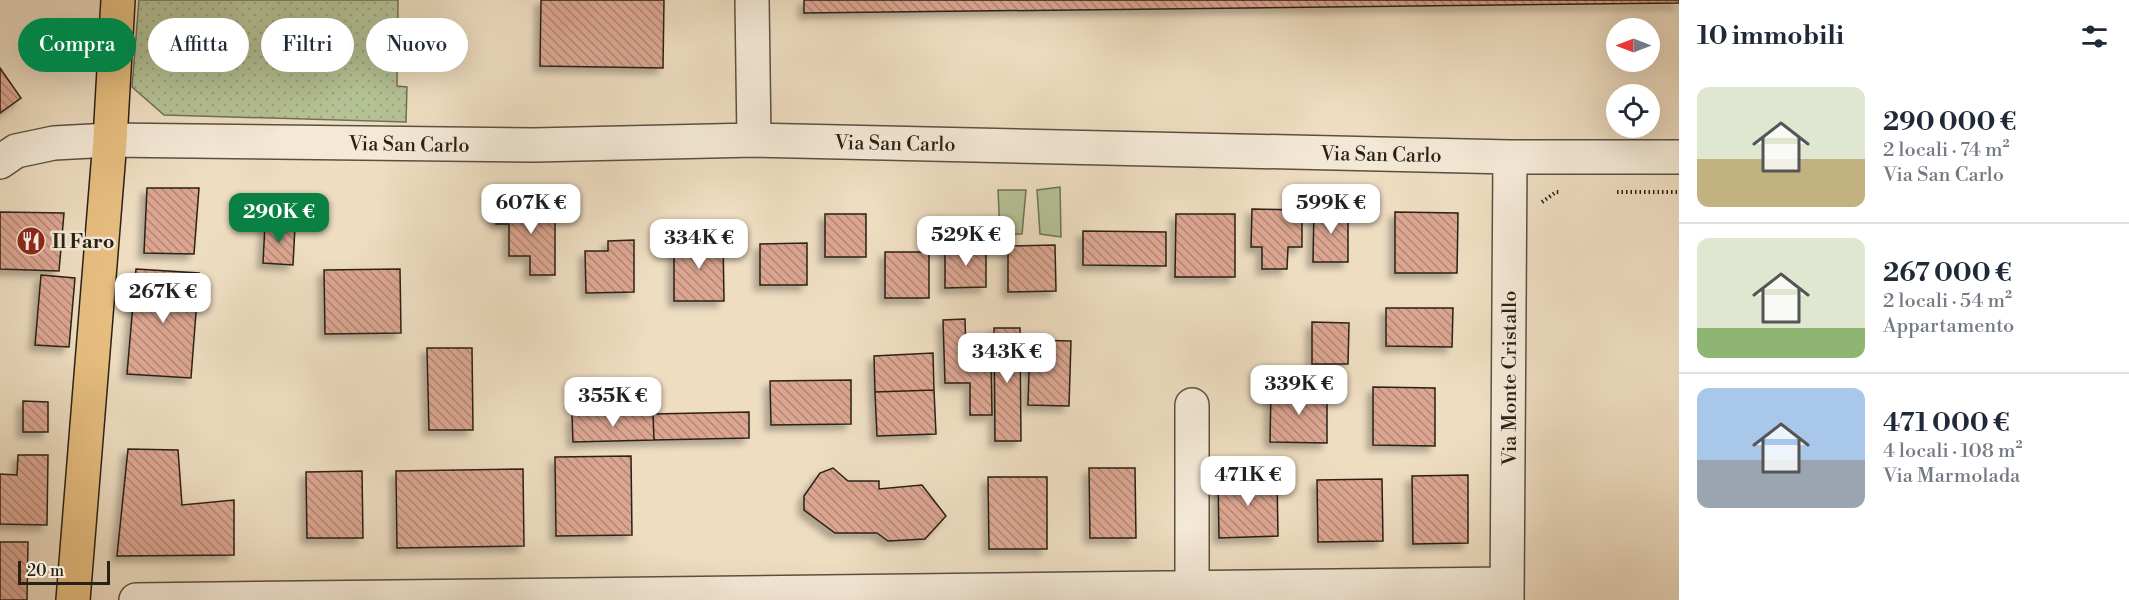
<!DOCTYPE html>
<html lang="it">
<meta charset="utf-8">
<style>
:root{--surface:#fff;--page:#f2f2f3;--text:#1f2937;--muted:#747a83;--line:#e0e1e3;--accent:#0b8043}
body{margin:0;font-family:"Libre Bodoni",serif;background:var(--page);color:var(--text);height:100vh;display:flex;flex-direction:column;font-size:22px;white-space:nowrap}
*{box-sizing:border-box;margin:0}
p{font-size:20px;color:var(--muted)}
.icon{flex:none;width:33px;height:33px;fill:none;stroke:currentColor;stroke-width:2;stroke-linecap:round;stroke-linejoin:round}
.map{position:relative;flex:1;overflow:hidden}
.panel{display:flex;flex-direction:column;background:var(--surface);width:450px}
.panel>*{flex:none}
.hud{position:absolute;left:18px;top:18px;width:570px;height:54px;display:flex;gap:12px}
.needle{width:39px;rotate:270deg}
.controls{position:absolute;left:1606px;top:18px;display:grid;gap:12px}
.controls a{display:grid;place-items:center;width:54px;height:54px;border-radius:50%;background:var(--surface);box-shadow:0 6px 24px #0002;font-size:30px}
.scale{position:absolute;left:18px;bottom:15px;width:92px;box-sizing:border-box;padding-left:6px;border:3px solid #292116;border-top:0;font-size:16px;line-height:21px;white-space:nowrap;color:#292116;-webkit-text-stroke:4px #f4e9d7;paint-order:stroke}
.price{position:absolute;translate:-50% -51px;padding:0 14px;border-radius:12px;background:#fff;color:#222;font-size:20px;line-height:39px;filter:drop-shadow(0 2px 3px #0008)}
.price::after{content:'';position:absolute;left:50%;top:36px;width:18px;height:14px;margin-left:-9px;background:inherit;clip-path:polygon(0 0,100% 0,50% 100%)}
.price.selected{background:var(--accent);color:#fff}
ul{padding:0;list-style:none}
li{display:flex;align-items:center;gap:18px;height:150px;padding:0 18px}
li+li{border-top:2px solid var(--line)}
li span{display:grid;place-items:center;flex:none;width:168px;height:120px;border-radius:12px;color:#555}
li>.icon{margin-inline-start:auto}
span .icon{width:72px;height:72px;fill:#fffc;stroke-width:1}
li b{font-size:26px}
h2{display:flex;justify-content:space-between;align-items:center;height:72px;padding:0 18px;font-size:26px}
.chip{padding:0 21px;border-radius:27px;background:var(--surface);box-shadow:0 6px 24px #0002;font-size:21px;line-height:54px}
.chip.selected{background:var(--accent);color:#fff}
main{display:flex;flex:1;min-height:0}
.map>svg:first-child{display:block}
.park{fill:url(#park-dots);stroke:#6f7256;stroke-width:1.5}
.garden{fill:#b5c296;stroke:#6f7256;stroke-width:1.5}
.building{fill:url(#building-back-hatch);stroke:#292116;stroke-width:1.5;filter:url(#shadow)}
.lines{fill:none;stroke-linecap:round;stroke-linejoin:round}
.minor-casing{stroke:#5a5041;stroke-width:36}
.major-casing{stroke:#292116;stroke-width:36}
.path{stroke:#292116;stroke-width:4;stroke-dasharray:1.5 3;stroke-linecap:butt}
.minor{stroke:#f4e9d7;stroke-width:33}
.major{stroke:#e7be80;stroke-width:33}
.labels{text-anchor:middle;stroke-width:5;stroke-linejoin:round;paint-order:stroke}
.street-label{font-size:20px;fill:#292116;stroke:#f4e9d7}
.poi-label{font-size:20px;font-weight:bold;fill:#292116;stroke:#f4e9d7;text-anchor:start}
</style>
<main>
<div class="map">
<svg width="1679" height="600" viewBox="0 0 1679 600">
<defs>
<pattern id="park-dots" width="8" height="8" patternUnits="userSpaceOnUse" patternTransform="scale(1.5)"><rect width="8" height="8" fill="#b5c296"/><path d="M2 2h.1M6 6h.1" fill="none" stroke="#9ca681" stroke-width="1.8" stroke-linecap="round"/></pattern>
<pattern id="building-back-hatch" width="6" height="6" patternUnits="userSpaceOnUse" patternTransform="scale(1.5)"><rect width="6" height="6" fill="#dca591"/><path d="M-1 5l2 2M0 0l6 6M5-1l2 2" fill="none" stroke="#b28675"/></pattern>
<filter id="shadow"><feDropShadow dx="-5.5" dy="5.5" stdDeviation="3" flood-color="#0004"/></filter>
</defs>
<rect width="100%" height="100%" fill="#eeddc1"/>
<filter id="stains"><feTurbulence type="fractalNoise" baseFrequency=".00333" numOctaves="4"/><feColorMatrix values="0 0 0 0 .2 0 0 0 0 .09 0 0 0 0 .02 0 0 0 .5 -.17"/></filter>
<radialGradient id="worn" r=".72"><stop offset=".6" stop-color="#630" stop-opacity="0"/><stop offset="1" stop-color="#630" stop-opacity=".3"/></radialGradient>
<!-- park -->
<path class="park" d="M 139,0 L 398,0 L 397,86 L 407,87 L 406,122 L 164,115 L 132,87 Z"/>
<!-- garden -->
<path class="garden" d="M 1060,187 L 1061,237 L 1040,234 L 1037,190 Z
M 998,190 L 1026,190 L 1022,234 L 1000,234 Z"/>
<!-- building -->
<path class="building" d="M 541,0 L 664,0 L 663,68 L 540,66 Z
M 804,0 L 1679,0 L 1679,3 L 804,13 Z
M 0,68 L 21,98 L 0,113 Z
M 147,188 L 199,188 L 194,254 L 144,253 Z
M 496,205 L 555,205 L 555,275 L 530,275 L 530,256 L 509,256 L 509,224 L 496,224 Z
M 1314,208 L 1348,208 L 1348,262 L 1313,262 Z
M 1252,209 L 1302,210 L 1302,247 L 1288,247 L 1287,269 L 1262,269 L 1262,247 L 1251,247 Z
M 0,212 L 64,213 L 59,271 L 0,269 Z
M 1395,212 L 1458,213 L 1457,273 L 1395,273 Z
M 825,214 L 866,214 L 866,257 L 825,257 Z
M 1176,214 L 1235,214 L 1235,277 L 1175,277 Z
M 265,224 L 295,226 L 293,265 L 263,263 Z
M 1083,231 L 1166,232 L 1166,266 L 1083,265 Z
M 674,238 L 723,238 L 724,301 L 674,301 Z
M 634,240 L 634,292 L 586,293 L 585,251 L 608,251 L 608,241 Z
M 807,243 L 807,285 L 760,285 L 760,244 Z
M 986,245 L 986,287 L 945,288 L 945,246 Z
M 1055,245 L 1056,291 L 1008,292 L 1008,246 Z
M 885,252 L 929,252 L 929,298 L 885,298 Z
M 136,269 L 199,273 L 191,378 L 127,374 Z
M 400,269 L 401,333 L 325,334 L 324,270 Z
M 41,275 L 75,278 L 69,347 L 35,345 Z
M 1386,308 L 1453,308 L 1452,347 L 1386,346 Z
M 965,319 L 966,358 L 991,357 L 992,415 L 970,415 L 970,383 L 945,383 L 943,320 Z
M 1312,322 L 1349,323 L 1348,364 L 1312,364 Z
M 994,328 L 1020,328 L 1021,441 L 995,441 Z
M 1030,340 L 1071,341 L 1069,406 L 1028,405 Z
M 427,348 L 472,348 L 473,430 L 429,430 Z
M 933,353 L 934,390 L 875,392 L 874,356 Z
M 851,380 L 851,424 L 771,425 L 770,381 Z
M 1373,387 L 1435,388 L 1435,446 L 1373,445 Z
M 934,390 L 936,434 L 877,436 L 875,392 Z
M 1271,390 L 1327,390 L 1327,443 L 1270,442 Z
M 23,401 L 48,402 L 48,432 L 23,432 Z
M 749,412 L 749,438 L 654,440 L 653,414 Z
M 653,414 L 654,440 L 573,442 L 572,415 Z
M 128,449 L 178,450 L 182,505 L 234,500 L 234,555 L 117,556 Z
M 18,455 L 48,455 L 47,525 L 0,524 L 0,474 L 17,475 Z
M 631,456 L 632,535 L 556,536 L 555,457 Z
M 833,468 L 848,481 L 879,481 L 879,489 L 922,485 L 946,516 L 925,539 L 888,541 L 877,533 L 835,533 L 804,510 L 804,496 L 820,473 Z
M 1089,468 L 1135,468 L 1136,538 L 1090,538 Z
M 523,469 L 524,546 L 397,548 L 396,471 Z
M 362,471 L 363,538 L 307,538 L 306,472 Z
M 1468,475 L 1468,543 L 1413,544 L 1412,476 Z
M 988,477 L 1047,477 L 1047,549 L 989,549 Z
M 1277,477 L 1278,536 L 1219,538 L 1218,478 Z
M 1382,479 L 1383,541 L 1318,542 L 1317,480 Z
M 0,542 L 28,542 L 27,600 L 0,600 Z"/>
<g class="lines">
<!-- minor casing -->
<g class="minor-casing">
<path id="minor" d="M 752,0 L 754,140
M 0,162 L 16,151 L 54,143 L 110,140 L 534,145 L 754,140 L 1510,157 L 1679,157
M 1192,405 L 1192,600
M 136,600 L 1507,584
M 1507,600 L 1510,157"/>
</g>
<!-- major casing -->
<g class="major-casing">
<path id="major" d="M 73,600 L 110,140 L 118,0"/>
</g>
<!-- path -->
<path class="path" d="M 1617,192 L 1679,192
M 1542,202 L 1556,192 L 1561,192"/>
<!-- minor -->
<use href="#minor" class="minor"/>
<!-- major -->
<use href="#major" class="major"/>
</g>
<!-- icons -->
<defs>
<g id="restaurant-disc" transform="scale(1.5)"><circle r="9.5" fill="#8f2418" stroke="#f4e9d7"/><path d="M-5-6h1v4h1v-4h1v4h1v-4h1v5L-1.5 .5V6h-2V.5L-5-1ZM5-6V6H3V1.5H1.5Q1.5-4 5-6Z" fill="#fff"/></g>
</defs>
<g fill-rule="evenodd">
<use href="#restaurant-disc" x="31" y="241"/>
</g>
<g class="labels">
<!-- street labels -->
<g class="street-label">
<text transform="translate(895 143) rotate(1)" y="7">Via San Carlo</text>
<text transform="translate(409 144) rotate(1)" y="7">Via San Carlo</text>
<text transform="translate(1381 154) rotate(1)" y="7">Via San Carlo</text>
<text transform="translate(1509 378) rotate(-90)" y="7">Via Monte Cristallo</text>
</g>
<!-- poi labels -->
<g class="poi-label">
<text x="52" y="248">Il Faro</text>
</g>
</g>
<rect width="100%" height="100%" filter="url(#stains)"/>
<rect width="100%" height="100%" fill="url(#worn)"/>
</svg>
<div class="controls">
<a><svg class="needle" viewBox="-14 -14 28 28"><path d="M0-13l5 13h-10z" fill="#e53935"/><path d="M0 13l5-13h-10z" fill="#747a83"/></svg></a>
<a><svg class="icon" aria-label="locate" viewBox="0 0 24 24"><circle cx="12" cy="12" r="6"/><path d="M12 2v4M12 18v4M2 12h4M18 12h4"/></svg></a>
</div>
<div class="scale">20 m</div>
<b class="price" style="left:531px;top:235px">607K €</b>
<b class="price" style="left:1331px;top:235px">599K €</b>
<b class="price selected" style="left:279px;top:244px">290K €</b>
<b class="price" style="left:966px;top:267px">529K €</b>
<b class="price" style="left:699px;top:270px">334K €</b>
<b class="price" style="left:163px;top:324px">267K €</b>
<b class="price" style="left:1007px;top:384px">343K €</b>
<b class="price" style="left:1299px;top:416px">339K €</b>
<b class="price" style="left:613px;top:428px">355K €</b>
<b class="price" style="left:1248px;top:507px">471K €</b>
<div class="hud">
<a class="chip selected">Compra</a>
<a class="chip">Affitta</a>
<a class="chip">Filtri</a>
<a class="chip">Nuovo</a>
</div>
</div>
<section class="panel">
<h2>10 immobili<svg class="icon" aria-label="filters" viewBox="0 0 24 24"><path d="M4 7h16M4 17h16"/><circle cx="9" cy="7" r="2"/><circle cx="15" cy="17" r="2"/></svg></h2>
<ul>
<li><span style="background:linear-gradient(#dfe7d0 60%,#c2b280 0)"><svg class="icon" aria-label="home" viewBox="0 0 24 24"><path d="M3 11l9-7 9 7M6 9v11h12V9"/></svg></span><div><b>290 000 €</b><p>2 locali · 74 m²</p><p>Via San Carlo</p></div></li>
<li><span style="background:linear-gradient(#dfe7d0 75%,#8fb573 0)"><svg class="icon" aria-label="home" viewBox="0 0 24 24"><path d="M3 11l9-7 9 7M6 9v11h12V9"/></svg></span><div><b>267 000 €</b><p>2 locali · 54 m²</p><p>Appartamento</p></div></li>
<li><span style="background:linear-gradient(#a9c7e8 60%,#9aa5b1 0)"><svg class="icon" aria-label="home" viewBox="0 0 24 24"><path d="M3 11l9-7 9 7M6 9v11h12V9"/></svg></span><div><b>471 000 €</b><p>4 locali · 108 m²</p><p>Via Marmolada</p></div></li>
</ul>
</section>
</main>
